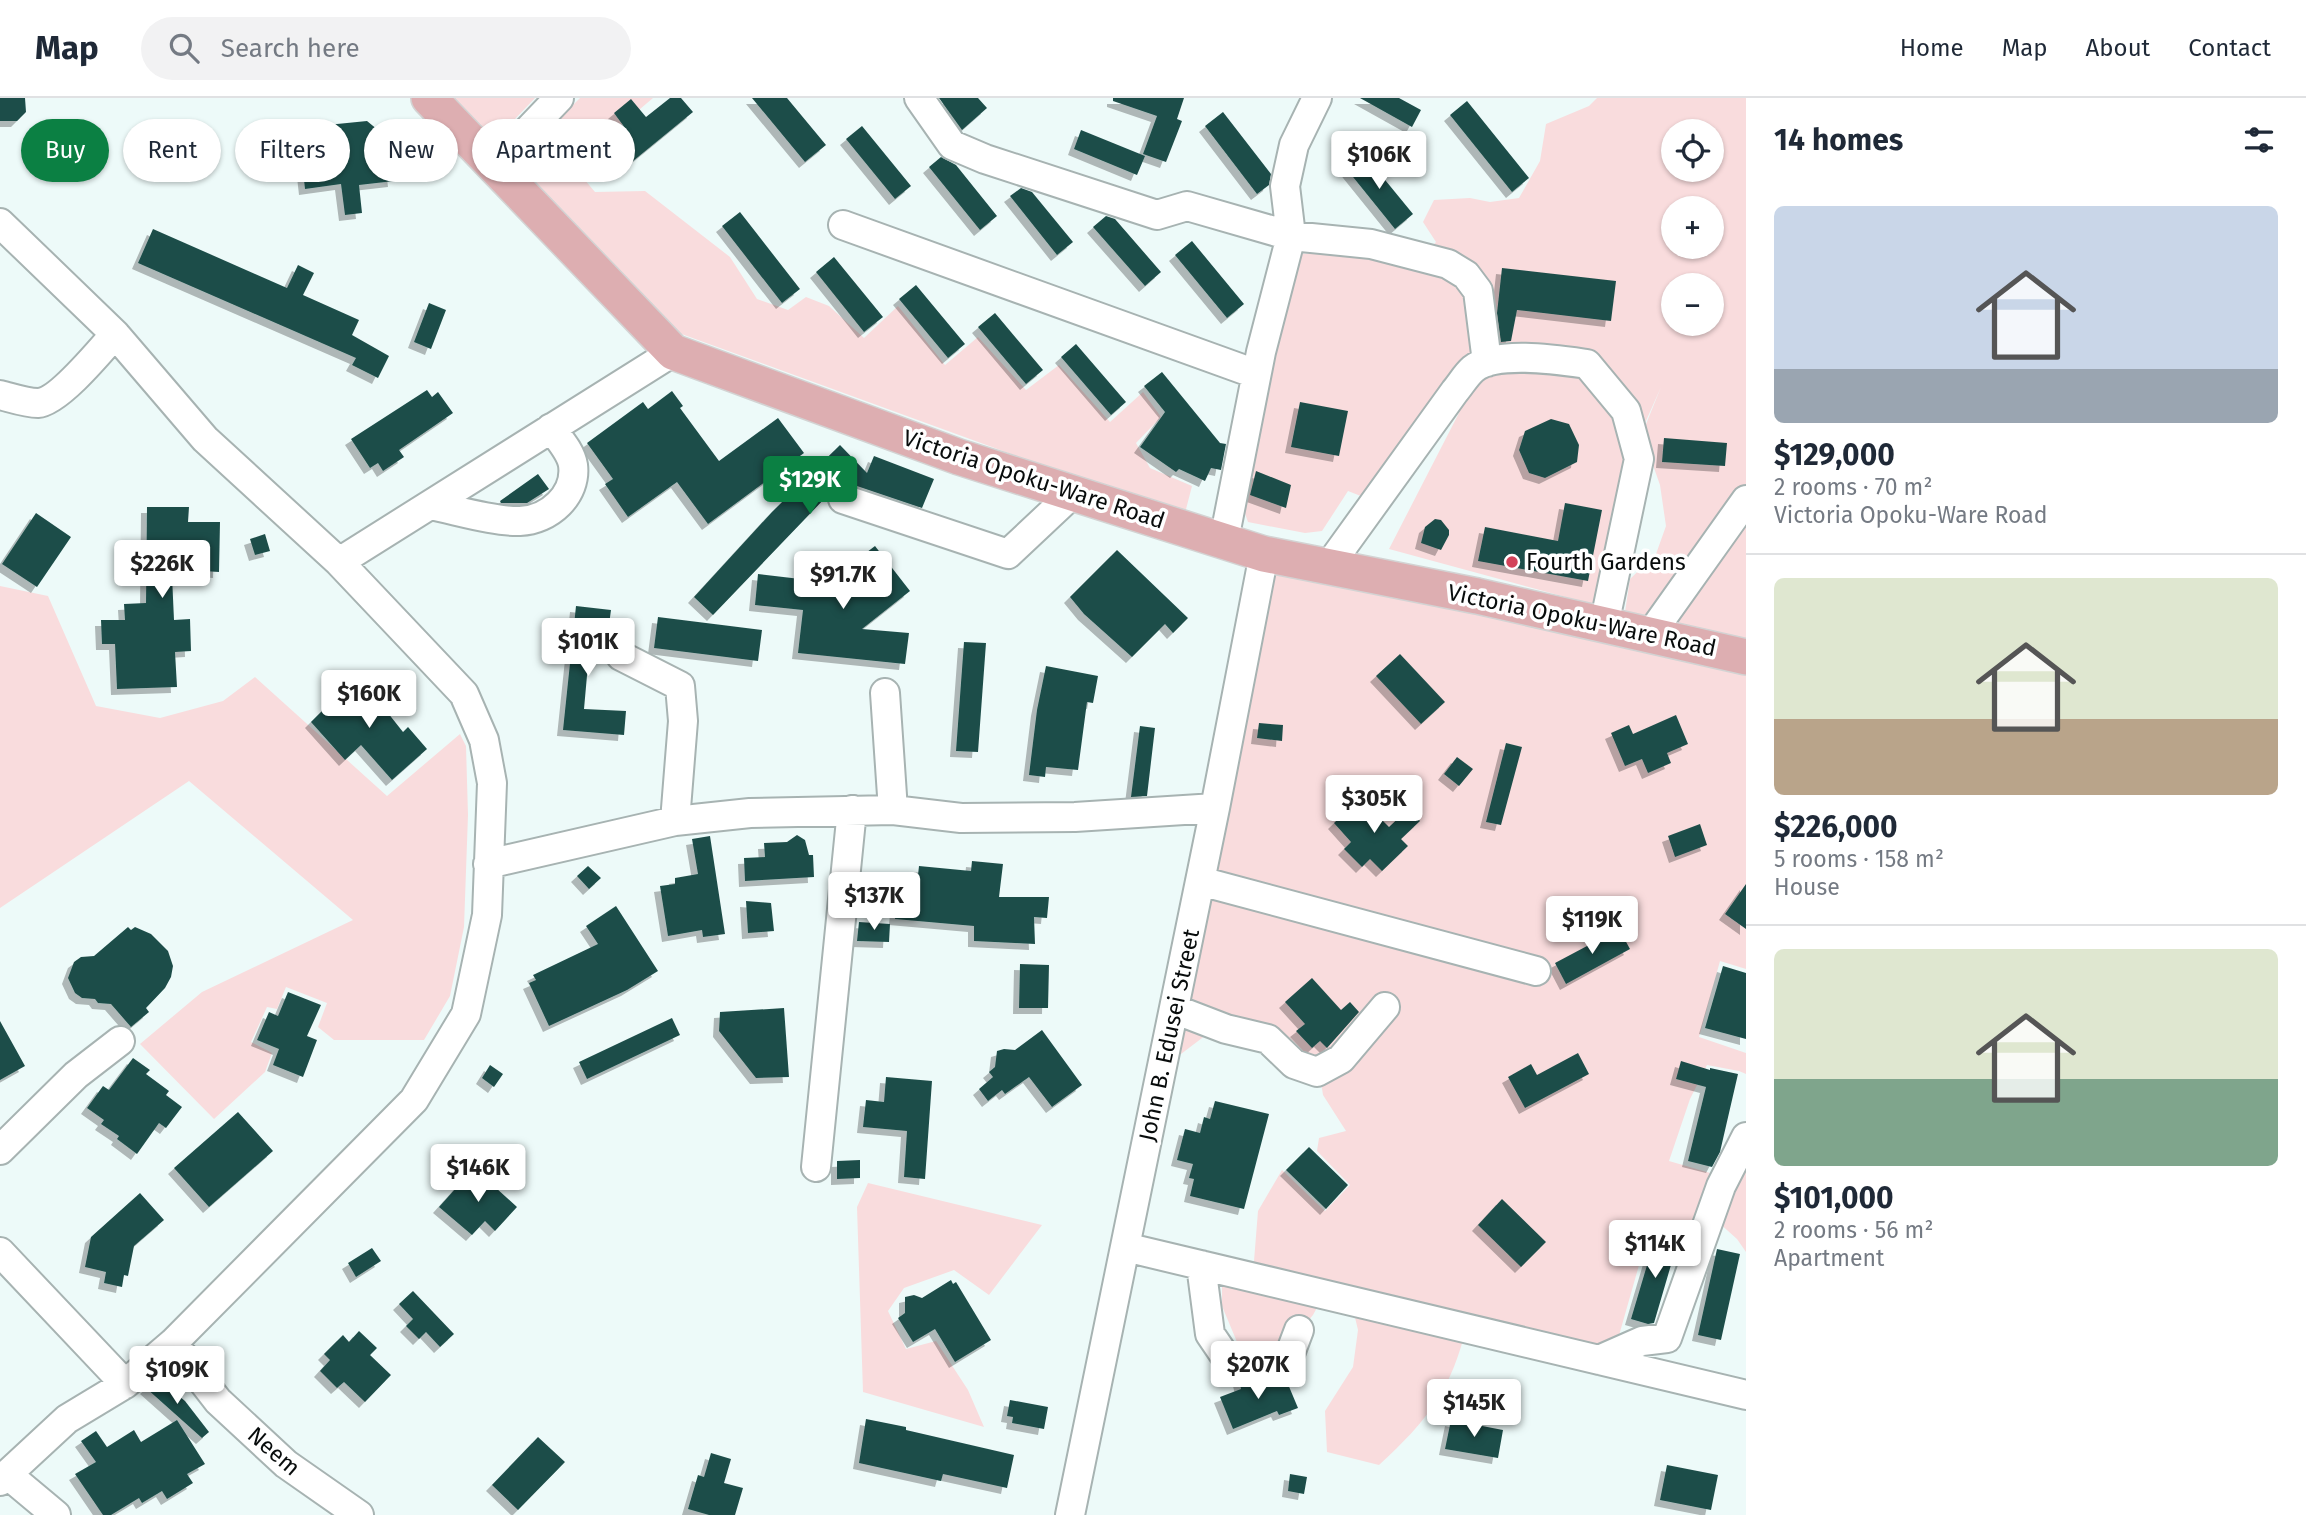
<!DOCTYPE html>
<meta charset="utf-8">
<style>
:root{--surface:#fff;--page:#f2f2f3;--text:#1f2937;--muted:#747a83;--line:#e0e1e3;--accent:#0b8043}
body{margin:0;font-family:"Fira Sans",sans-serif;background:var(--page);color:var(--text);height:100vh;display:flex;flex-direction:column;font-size:26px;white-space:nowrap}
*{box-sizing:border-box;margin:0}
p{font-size:23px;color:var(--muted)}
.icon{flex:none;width:38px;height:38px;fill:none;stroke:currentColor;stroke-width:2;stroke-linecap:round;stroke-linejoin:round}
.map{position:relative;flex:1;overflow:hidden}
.panel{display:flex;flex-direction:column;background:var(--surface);width:560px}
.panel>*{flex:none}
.banner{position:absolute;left:21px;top:21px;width:665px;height:63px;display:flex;gap:14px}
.tools{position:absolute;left:1661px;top:21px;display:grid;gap:14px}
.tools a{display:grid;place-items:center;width:63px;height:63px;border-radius:50%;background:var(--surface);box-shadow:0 2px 5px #0004;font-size:35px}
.price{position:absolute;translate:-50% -60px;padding:0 16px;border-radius:7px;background:#fff;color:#222;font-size:23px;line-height:46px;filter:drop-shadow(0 2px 4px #0008)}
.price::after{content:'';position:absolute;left:50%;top:42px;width:21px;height:16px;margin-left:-10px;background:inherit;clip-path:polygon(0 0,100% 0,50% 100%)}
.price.current{background:var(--accent);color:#fff}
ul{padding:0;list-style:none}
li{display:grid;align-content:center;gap:14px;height:371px;padding:0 28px}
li+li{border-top:2px solid var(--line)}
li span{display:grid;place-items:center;height:217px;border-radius:10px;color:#555}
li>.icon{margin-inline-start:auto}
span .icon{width:126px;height:126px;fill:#fffc;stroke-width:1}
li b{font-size:30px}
h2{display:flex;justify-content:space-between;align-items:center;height:84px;padding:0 28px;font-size:30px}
.pill{padding:0 24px;border-radius:32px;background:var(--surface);box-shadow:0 2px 5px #0004;font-size:24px;line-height:63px}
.pill.current{background:var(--accent);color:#fff}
header{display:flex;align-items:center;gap:42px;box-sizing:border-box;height:98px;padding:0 35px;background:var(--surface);border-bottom:2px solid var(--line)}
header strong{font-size:33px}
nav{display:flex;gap:38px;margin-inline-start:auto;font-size:24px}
.search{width:490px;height:63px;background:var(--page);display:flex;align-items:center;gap:18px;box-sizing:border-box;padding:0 24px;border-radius:38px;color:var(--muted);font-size:26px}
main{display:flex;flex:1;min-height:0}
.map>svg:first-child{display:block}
.green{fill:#f9dcdd;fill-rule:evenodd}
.building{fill:#1e4e4a;filter:url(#shadow)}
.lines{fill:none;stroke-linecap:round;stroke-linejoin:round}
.minor-casing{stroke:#a7b3b2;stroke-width:32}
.major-casing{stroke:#d3d3d3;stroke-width:38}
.minor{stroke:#fff;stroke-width:28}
.major{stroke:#ddaeb1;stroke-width:35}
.poi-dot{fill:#d3435a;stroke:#fff;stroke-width:2.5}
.labels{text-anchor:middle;stroke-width:7;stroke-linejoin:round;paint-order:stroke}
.street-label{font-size:23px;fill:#080c0c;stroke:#fff}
.poi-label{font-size:23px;fill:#080c0c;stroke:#fff;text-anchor:start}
</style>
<header>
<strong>Map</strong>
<div class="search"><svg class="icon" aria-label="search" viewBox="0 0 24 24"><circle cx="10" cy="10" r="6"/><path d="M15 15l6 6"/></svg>Search here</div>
<nav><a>Home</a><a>Map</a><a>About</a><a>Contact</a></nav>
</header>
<main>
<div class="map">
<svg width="1746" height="1417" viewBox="0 0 1746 1417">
<defs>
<filter id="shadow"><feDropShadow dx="-6" dy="6" stdDeviation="0" flood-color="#0004"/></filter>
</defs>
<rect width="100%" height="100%" fill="#edfaf9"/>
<!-- green -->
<path class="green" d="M 448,0 L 535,0 L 492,45 Z
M 580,0 L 653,0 L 573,68 L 595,94 L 645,93 L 730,159 L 757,201 L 788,212 L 806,199 L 829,208 L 864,240 L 898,208 L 945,267 L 978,239 L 1026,292 L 1059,267 L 1110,324 L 1143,294 L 1161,319 L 1136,345 L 1150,370 L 1192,388 L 1184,419 L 676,234 L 527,77 L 555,25 Z
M 1597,0 L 1746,0 L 1746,554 L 1625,514 L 1630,481 L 1656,456 L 1666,428 L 1660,387 L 1642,336 L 1661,289 L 1626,368 L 1595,507 L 1389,451 L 1460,313 L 1376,404 L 1348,393 L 1322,433 L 1305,435 L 1248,424 L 1241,404 L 1297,156 L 1375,152 L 1421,161 L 1436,144 L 1423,124 L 1434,102 L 1470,100 L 1490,104 L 1519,100 L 1540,63 L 1546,26 L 1589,8 ZM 1673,33 L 1712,33 L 1712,72 L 1673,72 ZM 1673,110 L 1712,110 L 1712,149 L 1673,149 ZM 1673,187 L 1712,187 L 1712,226 L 1673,226 Z
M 1272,466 L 1746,576 L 1746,871 L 1720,863 L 1699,939 L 1746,955 L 1746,976 L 1739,973 L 1707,967 L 1690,1001 L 1669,1063 L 1717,1077 L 1696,1144 L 1649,1132 L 1616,1248 L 1564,1247 L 1467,1226 C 1452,1291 1428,1322 1379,1367 L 1327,1354 L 1325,1313 L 1353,1269 L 1358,1232 L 1348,1190 L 1332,1182 L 1313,1217 L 1287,1248 L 1258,1260 L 1237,1244 L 1222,1208 L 1222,1182 L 1254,1163 L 1258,1113 L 1282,1072 L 1325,1113 L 1350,1087 L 1317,1053 L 1319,1040 L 1346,1033 L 1323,997 L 1320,978 L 1304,960 L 1206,937 L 1181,956 L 1184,913 L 1219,664 L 1214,642 L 1232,580 Z
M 0,488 L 48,498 L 96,608 L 160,620 L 223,603 L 255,579 L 387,698 L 460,636 L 466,648 L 468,717 L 464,829 L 450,898 L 424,942 L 334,942 L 318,929 L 327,905 L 286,889 L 277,911 L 267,909 L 251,944 L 272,955 L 265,974 L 214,1021 L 140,946 L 202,894 L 353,822 L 189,683 L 0,810 Z
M 1746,1047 L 1746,1154 L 1737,1141 L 1718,1124 Z
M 868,1085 L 1042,1127 L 989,1197 L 954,1172 L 904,1190 L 888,1213 L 906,1251 L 936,1243 L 968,1292 L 984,1329 L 863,1294 L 857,1109 Z"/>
<!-- building -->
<path class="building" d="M 0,0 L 25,0 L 26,14 L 17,23 L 0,23 Z
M 670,0 L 681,0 L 693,14 L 616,77 L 600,57 L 628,34 L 614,15 L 631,1 L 646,19 Z
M 752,0 L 787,0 L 826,47 L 805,64 Z
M 939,0 L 978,0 L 987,10 L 962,32 Z
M 1113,0 L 1184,0 L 1177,21 L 1182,23 L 1166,64 L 1143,56 L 1157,18 L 1113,3 Z
M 1360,0 L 1399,0 L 1421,12 L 1412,29 Z
M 1467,3 L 1529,80 L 1512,94 L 1450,17 Z
M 1223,14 L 1271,76 L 1269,87 L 1257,96 L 1205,28 Z
M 367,23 L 389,41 L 394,83 L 359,87 L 362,115 L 345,117 L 341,86 L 305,91 L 303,73 L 332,69 L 327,27 Z
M 862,28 L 911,88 L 895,101 L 846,41 Z
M 1081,32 L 1145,58 L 1137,77 L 1074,51 Z
M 1363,55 L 1413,116 L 1395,131 L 1345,69 Z
M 941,59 L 956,67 L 997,118 L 980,132 L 929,69 Z
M 1021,90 L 1032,94 L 1073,144 L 1057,157 L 1010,98 Z
M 740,114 L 800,191 L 782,205 L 722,128 Z
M 1106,118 L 1115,121 L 1161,174 L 1145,188 L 1093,129 Z
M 153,131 L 287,190 L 298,167 L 314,175 L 303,197 L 359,222 L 352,237 L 389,258 L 378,280 L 352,267 L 356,260 L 138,165 Z
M 1192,143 L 1244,206 L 1227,220 L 1175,157 Z
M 834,159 L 883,219 L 864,234 L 816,174 Z
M 1502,170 L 1616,183 L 1611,223 L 1517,212 L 1511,243 L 1501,244 L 1497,215 Z
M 916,187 L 965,246 L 948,260 L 899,201 Z
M 429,205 L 446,212 L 431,251 L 414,244 Z
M 995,215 L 1043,272 L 1026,286 L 978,229 Z
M 1076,246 L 1126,304 L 1111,317 L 1061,259 Z
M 1162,274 L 1220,345 L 1226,346 L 1221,372 L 1211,370 L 1205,383 L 1179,371 L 1176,374 L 1140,349 L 1165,314 L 1144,288 Z
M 427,292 L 432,299 L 438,294 L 453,315 L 399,352 L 404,359 L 383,373 L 378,365 L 370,370 L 351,341 Z
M 672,293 L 683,308 L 680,310 L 719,363 L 778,320 L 804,355 L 708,426 L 677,384 L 628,419 L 605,386 L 613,381 L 587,345 L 643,304 L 648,311 Z
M 1300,304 L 1348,313 L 1339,358 L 1291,349 Z
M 1551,321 L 1569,326 L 1579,347 L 1577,364 L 1545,380 L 1529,375 L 1519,352 L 1525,333 Z
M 1664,340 L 1727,345 L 1725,368 L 1662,364 Z
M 840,347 L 867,375 L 874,358 L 934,381 L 922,410 L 848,385 L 840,385 L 833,388 L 827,398 L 713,517 L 694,499 L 772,414 Z
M 1256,373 L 1291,387 L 1286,410 L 1250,397 Z
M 538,376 L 549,391 L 527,405 L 501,405 L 500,403 Z
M 1565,405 L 1602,412 L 1588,483 L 1478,463 L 1485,429 L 1558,443 Z
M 147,409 L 189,409 L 188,424 L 220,424 L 219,474 L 203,473 L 203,478 L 172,478 L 174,522 L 190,521 L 191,553 L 175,554 L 177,589 L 117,591 L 115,546 L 102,546 L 101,522 L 125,522 L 124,506 L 146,505 Z
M 36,415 L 71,439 L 37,489 L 2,466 Z
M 1435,421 L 1441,422 L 1449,432 L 1449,437 L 1441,452 L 1421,445 L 1425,429 Z
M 265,436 L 270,453 L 255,457 L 250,441 Z
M 875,448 L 910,493 L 862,531 L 909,535 L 905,566 L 798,555 L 803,512 L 755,507 L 758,476 L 868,489 L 850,467 Z
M 1117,452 L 1188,520 L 1173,535 L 1165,526 L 1132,559 L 1084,516 L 1070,499 Z
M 576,508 L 611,512 L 608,534 L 591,533 L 584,611 L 626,613 L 624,637 L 563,632 Z
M 658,519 L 762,532 L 758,563 L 654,550 Z
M 964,544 L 986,545 L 978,654 L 956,653 Z
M 1400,556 L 1445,604 L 1421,626 L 1376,578 Z
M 1046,568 L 1098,578 L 1093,605 L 1087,604 L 1078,672 L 1046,669 L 1045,679 L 1029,677 L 1037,612 Z
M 374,581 L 393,602 L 384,610 L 403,634 L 408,629 L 427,651 L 392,682 L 361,647 L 345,662 L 311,624 L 330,605 L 333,609 L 356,588 L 361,593 Z
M 1676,617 L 1688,646 L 1667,655 L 1671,665 L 1648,675 L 1642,661 L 1625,668 L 1611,635 L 1629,627 L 1633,636 Z
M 1259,625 L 1283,627 L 1282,643 L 1257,640 Z
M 1140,628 L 1155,630 L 1147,698 L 1131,699 Z
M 1506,645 L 1522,649 L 1501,727 L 1486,724 Z
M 1457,659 L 1473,671 L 1459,688 L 1444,676 Z
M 1360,700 L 1389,729 L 1408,711 L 1420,723 L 1401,741 L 1408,748 L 1382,773 L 1370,761 L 1362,769 L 1344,751 L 1351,744 L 1334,725 Z
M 1700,726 L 1707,747 L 1675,759 L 1668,738 Z
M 797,737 L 805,742 L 809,757 L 813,757 L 814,779 L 745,783 L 744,760 L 765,759 L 764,745 L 787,744 Z
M 710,738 L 725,836 L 703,839 L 702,832 L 668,838 L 660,788 L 675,786 L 675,780 L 698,776 L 692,741 Z
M 972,763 L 1003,766 L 999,799 L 1049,799 L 1047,820 L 1034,819 L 1035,846 L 974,843 L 974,828 L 895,821 L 899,776 L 918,777 L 919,768 L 971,773 Z
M 588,768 L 601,780 L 589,791 L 577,778 Z
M 1746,786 L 1746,831 L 1725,816 Z
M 746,803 L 771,805 L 774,833 L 748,835 Z
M 616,808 L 658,873 L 627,892 L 549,928 L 529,885 L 536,882 L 533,877 L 598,846 L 586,828 Z
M 859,824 L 890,826 L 889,844 L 857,843 Z
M 128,829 L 131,832 L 135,829 L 151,836 L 168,853 L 173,868 L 171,879 L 165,890 L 146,910 L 149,914 L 131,929 L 111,906 L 98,905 L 95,901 L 82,900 L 75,895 L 68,880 L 74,864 L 81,859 L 94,858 Z
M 1619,831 L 1630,851 L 1566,886 L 1555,865 Z
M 1020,866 L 1049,867 L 1048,910 L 1019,910 Z
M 1723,868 L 1746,875 L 1746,941 L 1705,930 Z
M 1312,880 L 1341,912 L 1350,904 L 1359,914 L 1327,950 L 1320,943 L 1312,950 L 1296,933 L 1305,926 L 1285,904 Z
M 288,894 L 321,907 L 307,938 L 317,942 L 303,979 L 273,967 L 279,951 L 257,942 L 269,914 L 278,918 Z
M 784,910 L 789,979 L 756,980 L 719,933 L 720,914 Z
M 672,920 L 680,937 L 587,981 L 579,964 Z
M 0,923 L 25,968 L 0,982 Z
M 1042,932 L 1082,987 L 1052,1009 L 1029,979 L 1005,996 L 1002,992 L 988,1003 L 979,991 L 993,979 L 989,974 L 995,969 L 997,953 L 1004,951 L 1015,952 Z
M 1578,955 L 1589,976 L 1525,1010 L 1508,979 L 1531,966 L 1537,977 Z
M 133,960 L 150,972 L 146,976 L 169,993 L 166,997 L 182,1009 L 166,1030 L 159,1025 L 137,1056 L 117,1041 L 119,1038 L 101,1026 L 104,1022 L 87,1010 L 103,988 L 109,992 Z
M 1681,963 L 1710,972 L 1710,970 L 1738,976 L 1720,1054 L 1712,1069 L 1688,1063 L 1706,989 L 1676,981 Z
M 490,967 L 503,976 L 494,989 L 482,980 Z
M 886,979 L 932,983 L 925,1081 L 904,1079 L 907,1033 L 863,1029 L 866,1002 L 884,1004 Z
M 1215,1003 L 1269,1016 L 1244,1111 L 1190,1098 L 1194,1081 L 1189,1080 L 1193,1066 L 1177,1062 L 1185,1031 L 1200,1035 L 1204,1019 L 1210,1021 Z
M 238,1014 L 273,1053 L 209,1109 L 174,1070 Z
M 1309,1049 L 1348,1087 L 1326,1111 L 1286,1072 Z
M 860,1062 L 860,1080 L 837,1081 L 837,1063 Z
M 474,1070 L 517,1109 L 495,1133 L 485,1123 L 472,1137 L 439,1109 Z
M 140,1095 L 164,1122 L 134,1148 L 128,1178 L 124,1177 L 122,1189 L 104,1185 L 106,1174 L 85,1169 L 91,1139 Z
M 1502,1101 L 1546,1144 L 1521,1169 L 1478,1127 Z
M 1656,1137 L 1678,1143 L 1654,1225 L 1648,1226 L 1631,1221 Z
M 372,1150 L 381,1163 L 356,1179 L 348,1165 Z
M 1717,1151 L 1740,1156 L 1721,1242 L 1698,1237 Z
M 951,1182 L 953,1186 L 956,1184 L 991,1242 L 955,1264 L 935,1231 L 913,1244 L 898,1220 L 905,1215 L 905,1199 L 914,1197 L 922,1200 Z
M 413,1193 L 454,1236 L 440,1249 L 426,1234 L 419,1241 L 406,1228 L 413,1221 L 399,1206 Z
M 359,1233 L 377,1250 L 370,1257 L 391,1277 L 365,1304 L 344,1284 L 337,1290 L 320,1273 L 330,1262 L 324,1256 L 343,1237 L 349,1244 Z
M 1285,1279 L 1298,1310 L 1279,1317 L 1277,1313 L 1233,1331 L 1220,1299 L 1241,1291 L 1239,1282 L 1263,1286 Z
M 158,1280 L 185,1303 L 209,1334 L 202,1340 L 146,1290 Z
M 1010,1302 L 1048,1309 L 1044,1331 L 1012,1325 L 1013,1319 L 1007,1318 Z
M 866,1321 L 906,1329 L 906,1332 L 1014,1357 L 1007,1390 L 943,1376 L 941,1383 L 859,1365 Z
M 177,1322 L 205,1366 L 187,1376 L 193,1385 L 167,1401 L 162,1393 L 142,1405 L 139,1400 L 111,1417 L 103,1417 L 75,1376 L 96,1364 L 81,1343 L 96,1333 L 107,1349 L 134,1332 L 141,1344 Z
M 1451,1322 L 1503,1332 L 1498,1360 L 1445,1351 Z
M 538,1339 L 565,1364 L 518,1412 L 492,1387 Z
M 711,1355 L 731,1361 L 724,1385 L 743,1390 L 735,1417 L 709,1417 L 688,1411 L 698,1377 L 704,1379 Z
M 1667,1367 L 1718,1377 L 1711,1412 L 1660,1402 Z
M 1290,1376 L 1307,1379 L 1304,1396 L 1288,1393 Z"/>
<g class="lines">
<!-- minor casing -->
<g class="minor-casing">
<path id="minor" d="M 919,0 L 952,47 L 985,61 L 1157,117 L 1187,108 L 1291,138 L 1371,146 L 1448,166 L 1466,177 L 1478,193 L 1487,264
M 494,68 L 559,0
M 0,125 L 115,236 L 205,341 L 339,464 L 464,596 L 484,642 L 492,685 L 487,817 L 466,916 L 414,1002 L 173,1245 L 125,1286 L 67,1321 L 0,1383
M 843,127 L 1256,276
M 0,297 C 12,300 26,305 38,305 C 58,304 101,252 115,236
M 843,401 L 1008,456 L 1073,395
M 430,407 C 456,412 495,424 520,423 C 549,422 577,397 573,367 C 571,354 559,341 551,330
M 1224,442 L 1261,254 L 1291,138 L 1285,88 L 1294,47 L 1317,0
M 339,464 L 673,254
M 1328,469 L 1455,293 C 1461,286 1466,277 1473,271 C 1496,252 1559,262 1587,266 L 1626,313 L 1639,361 L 1604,527
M 1650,537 L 1746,402
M 621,558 L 680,588 L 683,623 L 675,723
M 885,595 L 893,712
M 488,766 L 675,723 L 750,715 L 893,712 L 961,720 L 1075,719 L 1215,710
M 1200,783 L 1536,873
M 1174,911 L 1226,931 L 1268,941 L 1294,966 L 1317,974 L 1341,961 L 1385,909
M 0,1052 L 76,977 L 120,943
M 816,1069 L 852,712
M 1125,1149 L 1746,1297
M 0,1154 L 125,1286
M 1201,1167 L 1210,1236 L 1227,1261 L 1259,1270 L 1288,1261 L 1299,1232
M 173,1245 L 218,1303 L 286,1366 L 359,1417
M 1599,1262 L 1642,1243 L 1667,1240 L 1721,1088 L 1746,1039
M 7,1376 L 56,1417
M 1070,1417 L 1215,710 L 1264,456"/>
</g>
<!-- major casing -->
<g class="major-casing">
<path id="major" d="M 429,0 L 673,254 L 959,359 L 1264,456 L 1477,498 L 1746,559"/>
</g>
<!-- minor -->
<use href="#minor" class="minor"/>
<!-- major -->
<use href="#major" class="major"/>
</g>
<!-- markers -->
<circle class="poi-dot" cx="1512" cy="464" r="7"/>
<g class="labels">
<!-- street labels -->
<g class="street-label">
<text transform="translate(1034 381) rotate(18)" y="8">Victoria Opoku-Ware Road</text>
<text transform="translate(1582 522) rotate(12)" y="8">Victoria Opoku-Ware Road</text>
<text transform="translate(1169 937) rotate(-78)" y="8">John B. Edusei Street</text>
<text transform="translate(274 1353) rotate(41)" y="8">Neem</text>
</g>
<!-- poi labels -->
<g class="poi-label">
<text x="1526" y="472">Fourth Gardens</text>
</g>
</g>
</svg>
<div class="tools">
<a><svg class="icon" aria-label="locate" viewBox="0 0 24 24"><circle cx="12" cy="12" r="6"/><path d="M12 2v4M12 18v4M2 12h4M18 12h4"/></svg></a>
<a>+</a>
<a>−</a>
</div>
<b class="price" style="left:1379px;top:93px">$106K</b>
<b class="price current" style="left:810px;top:418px">$129K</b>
<b class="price" style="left:162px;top:502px">$226K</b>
<b class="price" style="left:843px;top:513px">$91.7K</b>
<b class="price" style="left:588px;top:580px">$101K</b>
<b class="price" style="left:369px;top:632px">$160K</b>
<b class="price" style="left:1374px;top:737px">$305K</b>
<b class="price" style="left:874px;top:834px">$137K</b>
<b class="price" style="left:1592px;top:858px">$119K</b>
<b class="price" style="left:478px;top:1106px">$146K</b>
<b class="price" style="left:1655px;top:1182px">$114K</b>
<b class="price" style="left:1258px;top:1303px">$207K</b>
<b class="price" style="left:177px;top:1308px">$109K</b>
<b class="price" style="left:1474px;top:1341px">$145K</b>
<div class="banner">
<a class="pill current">Buy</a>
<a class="pill">Rent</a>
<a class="pill">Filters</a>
<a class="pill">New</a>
<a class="pill">Apartment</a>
</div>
</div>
<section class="panel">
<h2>14 homes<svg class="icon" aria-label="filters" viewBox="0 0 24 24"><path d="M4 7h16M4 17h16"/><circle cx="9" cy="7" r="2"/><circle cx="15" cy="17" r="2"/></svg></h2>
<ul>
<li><span style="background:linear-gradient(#c9d6e8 75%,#9aa5b1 0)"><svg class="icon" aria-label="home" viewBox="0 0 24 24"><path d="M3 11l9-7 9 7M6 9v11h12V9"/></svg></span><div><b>$129,000</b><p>2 rooms · 70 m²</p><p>Victoria Opoku-Ware Road</p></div></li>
<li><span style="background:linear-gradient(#dfe7d0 65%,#b9a48a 0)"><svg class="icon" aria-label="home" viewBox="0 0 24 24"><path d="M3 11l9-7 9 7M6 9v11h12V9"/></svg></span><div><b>$226,000</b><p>5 rooms · 158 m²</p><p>House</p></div></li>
<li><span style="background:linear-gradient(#dfe7d0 60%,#7fa58c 0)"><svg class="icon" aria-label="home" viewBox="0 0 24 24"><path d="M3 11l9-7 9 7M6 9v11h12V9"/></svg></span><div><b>$101,000</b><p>2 rooms · 56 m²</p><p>Apartment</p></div></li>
</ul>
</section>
</main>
